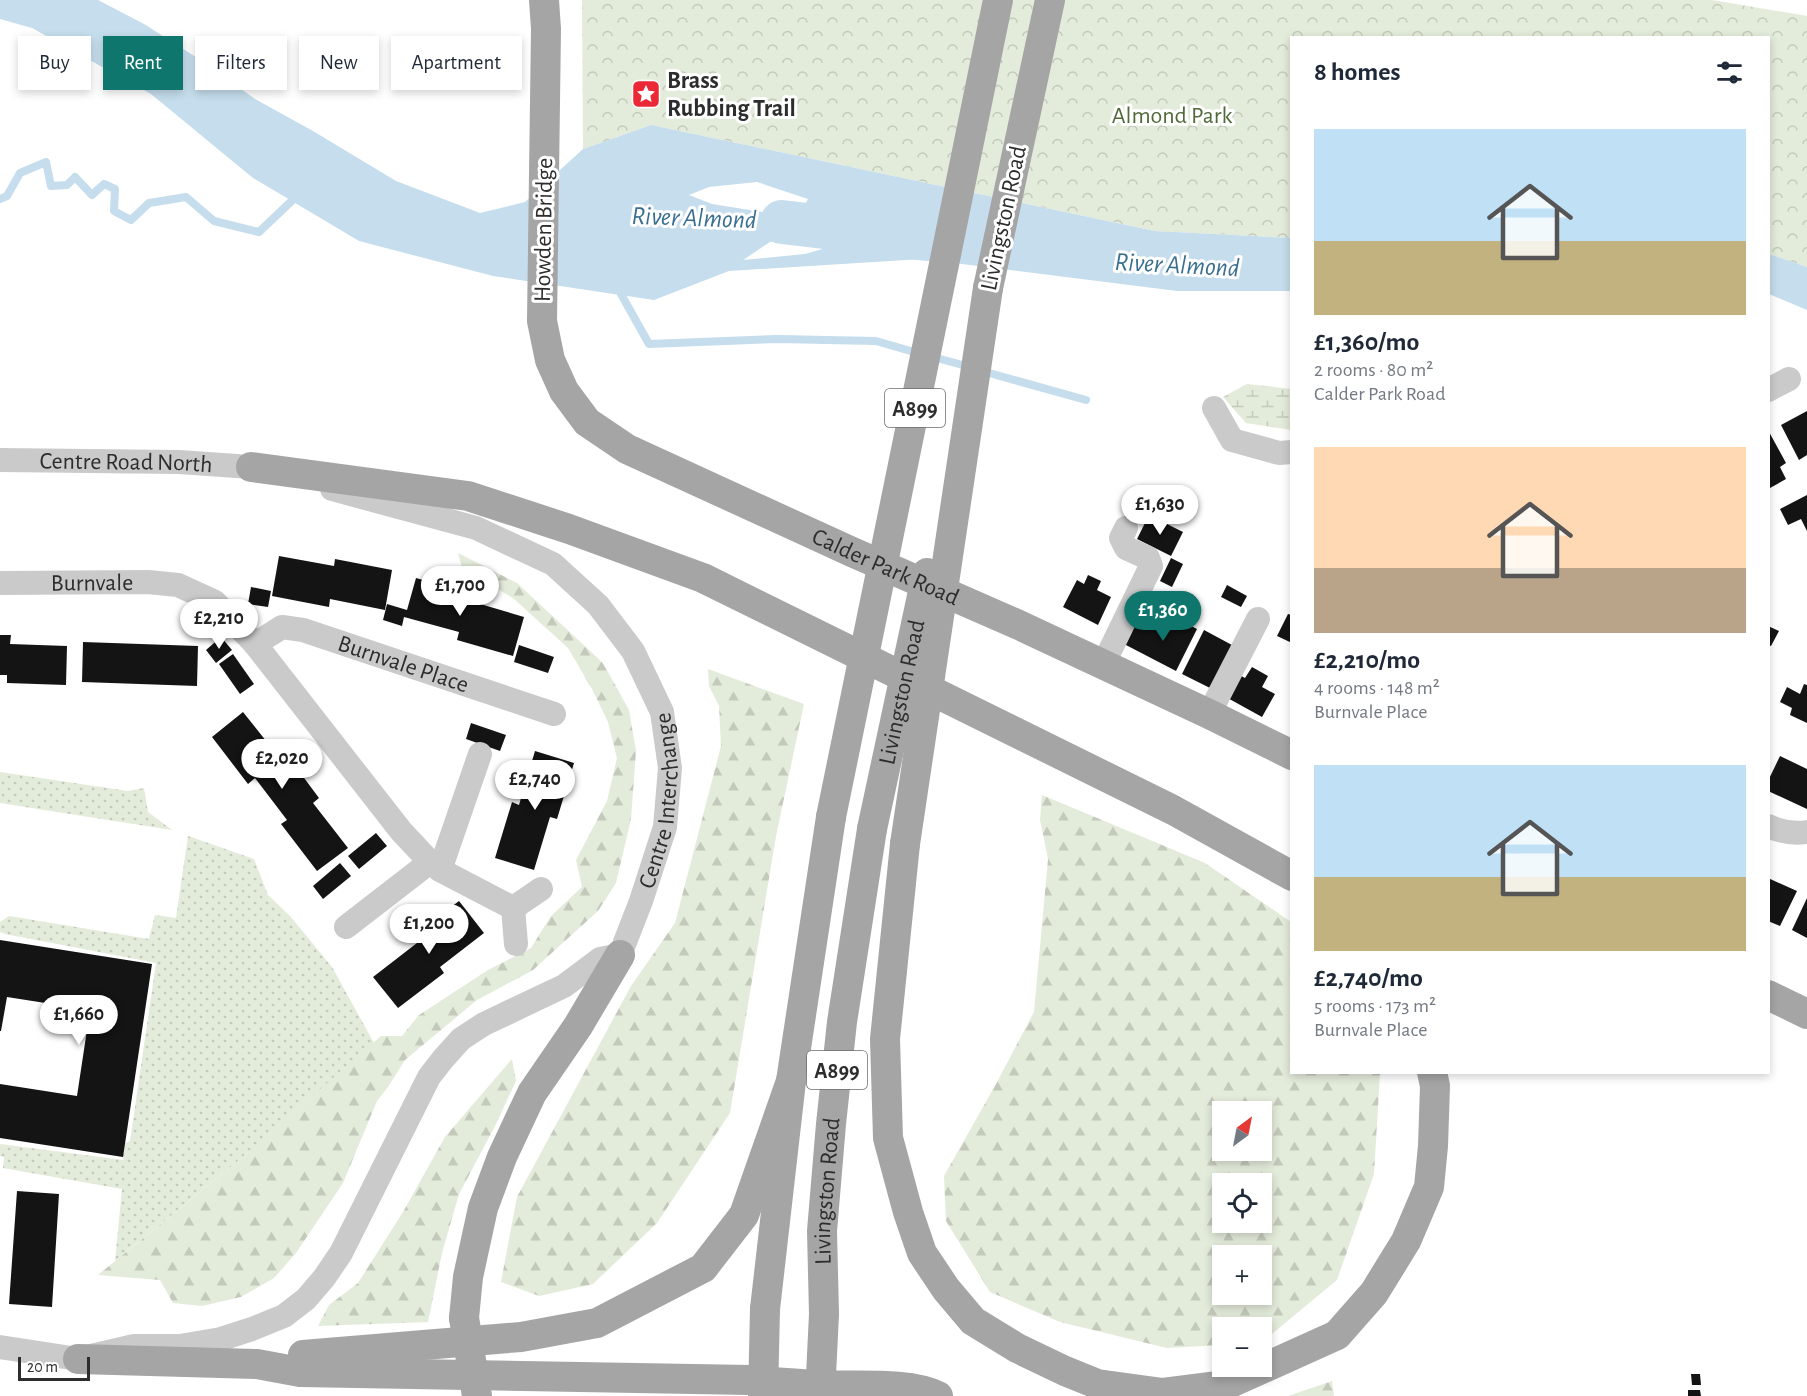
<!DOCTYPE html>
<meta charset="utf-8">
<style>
:root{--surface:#fff;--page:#f2f2f3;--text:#1f2937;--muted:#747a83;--accent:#0f766e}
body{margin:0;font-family:"Alegreya Sans",sans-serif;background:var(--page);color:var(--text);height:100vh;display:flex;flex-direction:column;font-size:22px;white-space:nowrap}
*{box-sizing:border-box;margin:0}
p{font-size:20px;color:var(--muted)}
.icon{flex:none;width:33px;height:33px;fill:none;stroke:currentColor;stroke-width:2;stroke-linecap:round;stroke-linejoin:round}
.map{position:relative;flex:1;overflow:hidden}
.drawer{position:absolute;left:1290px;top:36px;width:480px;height:1038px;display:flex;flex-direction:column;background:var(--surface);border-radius:0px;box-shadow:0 3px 9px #0003}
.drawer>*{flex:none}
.banner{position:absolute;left:18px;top:36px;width:570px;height:54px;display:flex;gap:12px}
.needle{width:39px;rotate:32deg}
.buttons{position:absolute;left:1212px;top:1101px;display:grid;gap:12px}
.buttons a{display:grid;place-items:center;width:60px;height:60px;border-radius:0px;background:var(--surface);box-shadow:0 3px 9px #0003;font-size:30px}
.scale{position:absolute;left:18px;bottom:15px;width:72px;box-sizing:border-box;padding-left:6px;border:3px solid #2d2d2d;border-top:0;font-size:16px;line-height:21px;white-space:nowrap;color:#2d2d2d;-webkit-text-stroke:4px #fff;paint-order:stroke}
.price{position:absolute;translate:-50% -51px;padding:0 14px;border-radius:21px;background:#fff;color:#222;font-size:20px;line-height:39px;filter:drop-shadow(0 2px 3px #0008)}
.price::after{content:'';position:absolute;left:50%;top:36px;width:18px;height:14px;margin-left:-9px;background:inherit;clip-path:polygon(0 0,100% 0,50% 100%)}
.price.on{background:var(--accent);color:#fff}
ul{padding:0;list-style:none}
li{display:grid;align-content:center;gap:12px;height:318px;padding:0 24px}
li span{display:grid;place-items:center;height:186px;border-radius:0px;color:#555}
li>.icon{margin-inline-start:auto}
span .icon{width:108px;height:108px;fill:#fffc;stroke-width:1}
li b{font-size:26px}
h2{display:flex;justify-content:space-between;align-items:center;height:72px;padding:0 24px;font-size:26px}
.tag{padding:0 21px;border-radius:0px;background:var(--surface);box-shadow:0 3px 9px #0003;font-size:21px;line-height:54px}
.tag.on{background:var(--accent);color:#fff}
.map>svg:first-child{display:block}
.grass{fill:url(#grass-dots)}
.forest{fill:url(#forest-firs);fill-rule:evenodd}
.wetland{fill:url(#wetland-marsh)}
.park{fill:url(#park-crowns)}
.water{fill:#c5ddec;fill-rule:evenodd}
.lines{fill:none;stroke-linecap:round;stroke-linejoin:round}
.stream{stroke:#c5ddec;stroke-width:8}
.river{stroke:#c5ddec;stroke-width:44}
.building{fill:#141414}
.minor{stroke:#cacaca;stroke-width:24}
.major{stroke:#a5a5a5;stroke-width:30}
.major-bridge{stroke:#a5a5a5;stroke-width:30}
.labels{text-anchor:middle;stroke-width:6;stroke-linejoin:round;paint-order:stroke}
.shield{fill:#fff;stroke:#6c6c6c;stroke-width:1.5}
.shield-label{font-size:22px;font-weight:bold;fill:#2d2d2d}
.poi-label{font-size:24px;font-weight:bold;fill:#2d2d2d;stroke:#fff;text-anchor:start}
.park-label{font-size:24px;fill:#506a39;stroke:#fff}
.street-label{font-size:24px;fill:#2d2d2d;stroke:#fff}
.water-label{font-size:26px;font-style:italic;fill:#396f91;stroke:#fff}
</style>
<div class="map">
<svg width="1807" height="1396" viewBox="0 0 1807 1396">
<defs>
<pattern id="grass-dots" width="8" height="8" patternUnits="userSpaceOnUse" patternTransform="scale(1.5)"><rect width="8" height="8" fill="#e3ebda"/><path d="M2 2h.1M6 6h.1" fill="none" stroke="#c3cabb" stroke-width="1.8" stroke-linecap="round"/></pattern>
<pattern id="forest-firs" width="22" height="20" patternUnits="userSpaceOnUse" patternTransform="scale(1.5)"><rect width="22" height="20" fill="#e3ebda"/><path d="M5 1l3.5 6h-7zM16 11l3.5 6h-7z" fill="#c3cabb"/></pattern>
<pattern id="wetland-marsh" width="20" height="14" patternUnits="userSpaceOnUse" patternTransform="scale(1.5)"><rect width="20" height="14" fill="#e3ebda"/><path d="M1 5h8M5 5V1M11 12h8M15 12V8" fill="none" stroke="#c3cabb"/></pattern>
<pattern id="park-crowns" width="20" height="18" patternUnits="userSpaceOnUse" patternTransform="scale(1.5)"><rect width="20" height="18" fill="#e3ebda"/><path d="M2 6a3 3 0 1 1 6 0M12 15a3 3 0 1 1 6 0" fill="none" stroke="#c3cabb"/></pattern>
</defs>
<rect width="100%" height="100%" fill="#fff"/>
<!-- grass -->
<path class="grass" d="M 0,772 L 128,791 L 144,788 L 148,812 L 172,830 L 0,803 Z
M 188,836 L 254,859 L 268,895 L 290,916 L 332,967 L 374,1043 L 232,1166 L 115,1261 L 122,1189 L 3,1168 L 4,1157 L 0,1156 L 0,1144 L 124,1160 L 116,1147 L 130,1141 L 156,963 L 5,934 L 0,932 L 0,922 L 9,916 L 149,939 L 155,915 L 176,918 Z"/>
<!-- forest -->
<path class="forest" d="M 458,553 L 517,583 L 603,663 L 629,710 L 636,751 L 631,819 L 616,883 L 598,911 L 533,970 L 477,1000 L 405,1060 L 388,1087 L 377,1101 L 343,1183 L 296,1253 L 274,1278 L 241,1297 L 202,1306 L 173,1303 L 160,1280 L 98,1275 L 232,1166 L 381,1036 L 402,1036 L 419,1015 L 488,970 L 531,948 L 551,916 L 582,887 L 576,860 L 607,801 L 617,758 L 608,722 L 592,689 L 568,648 L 513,598 L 462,568 Z
M 708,669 L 804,704 L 776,836 L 730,1113 L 657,1223 L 593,1284 L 539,1296 L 501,1282 L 517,1197 L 631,986 L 675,923 L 721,746 L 719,706 L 709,686 Z
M 1042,795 L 1205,863 L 1291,922 L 1292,1072 L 1380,1073 L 1374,1174 L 1337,1280 L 1262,1342 L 1262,1328 L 1222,1328 L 1222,1345 L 1167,1348 L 1060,1322 L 990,1292 L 946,1221 L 944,1176 L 996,1084 L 1034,1012 L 1048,859 L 1040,820 ZM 1222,1112 L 1262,1112 L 1262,1150 L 1222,1150 ZM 1222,1184 L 1262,1184 L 1262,1222 L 1222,1222 ZM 1222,1256 L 1262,1256 L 1262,1294 L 1222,1294 Z
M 512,1059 L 516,1081 L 495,1126 L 459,1194 L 442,1253 L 428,1322 L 318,1326 L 329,1305 L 358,1283 L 403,1212 L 445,1137 Z
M 1332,1381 L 1334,1396 L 1288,1396 Z"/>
<!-- wetland -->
<path class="wetland" d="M 1247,384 L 1291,389 L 1291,430 L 1246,423 L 1223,397 Z"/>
<!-- park -->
<path class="park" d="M 582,0 L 1712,0 L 1807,16 L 1807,267 L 1769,254 L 1768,38 L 1292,38 L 1291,238 L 1155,231 L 651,125 L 583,149 Z"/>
<!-- water -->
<path class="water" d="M 0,0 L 98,0 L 144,24 L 199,59 L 255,99 L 313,131 L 396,181 L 480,213 L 525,202 L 583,149 L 651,125 L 1155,231 L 1291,238 L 1291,291 L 1177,291 L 922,259 L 729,271 L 654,300 L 493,276 L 359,241 L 253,178 L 151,94 L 32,28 L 0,19 ZM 757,182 L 808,199 L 802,210 L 768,213 L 712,204 L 689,195 L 709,187 ZM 881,222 L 854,240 L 805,254 L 743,260 L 770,242 Z
M 1769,254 L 1807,267 L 1807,310 L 1769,294 Z"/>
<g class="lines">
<!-- stream -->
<path class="stream" d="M 0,199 L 7,196 L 20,173 L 46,162 L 51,186 L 67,185 L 75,177 L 92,195 L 104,184 L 115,189 L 114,211 L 131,220 L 149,203 L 186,197 L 214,221 L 259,232 L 299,194
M 621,294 L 649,344 L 778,339 L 876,341 L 921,354
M 933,357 L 970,367
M 982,371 L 1086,400"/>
<!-- river -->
<path class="river" d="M 782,222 L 927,239"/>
</g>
<!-- building -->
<path class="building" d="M 1807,411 L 1807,455 L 1799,460 L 1781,425 Z
M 1768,430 L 1786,463 L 1780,467 L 1786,479 L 1770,488 Z
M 1807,495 L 1807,531 L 1801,519 L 1788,525 L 1780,509 Z
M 1149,515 L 1183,532 L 1171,556 L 1137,539 Z
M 279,556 L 334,566 L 335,559 L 392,570 L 385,610 L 330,599 L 329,607 L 272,596 Z
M 1171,558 L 1183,564 L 1172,587 L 1160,581 Z
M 1088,575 L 1101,581 L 1097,590 L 1111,597 L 1098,625 L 1063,607 L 1077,580 L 1084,584 Z
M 416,578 L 473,594 L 470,601 L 524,617 L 513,656 L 457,640 L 459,632 L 404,617 L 402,626 L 383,620 L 387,604 L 407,610 Z
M 1227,585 L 1247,596 L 1241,607 L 1221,597 Z
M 251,587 L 271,591 L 268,607 L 248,604 Z
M 1288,614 L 1292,615 L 1292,643 L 1277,636 Z
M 1170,615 L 1197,629 L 1176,671 L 1124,644 L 1135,622 L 1150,630 L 1152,626 L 1162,631 Z
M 1768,626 L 1779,631 L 1771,646 L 1768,645 Z
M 1204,630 L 1232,645 L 1216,691 L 1182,674 Z
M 0,635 L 11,635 L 10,644 L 67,646 L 66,685 L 7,683 L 7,675 L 0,675 Z
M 221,637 L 232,650 L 216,663 L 206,650 Z
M 83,642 L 198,646 L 197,686 L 82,682 Z
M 519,645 L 554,657 L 548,673 L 514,662 Z
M 233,654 L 254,684 L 240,694 L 219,664 Z
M 1252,667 L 1268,676 L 1262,687 L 1275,694 L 1262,717 L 1224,696 L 1236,673 L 1245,678 Z
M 1804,684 L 1807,685 L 1807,723 L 1790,715 L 1792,708 L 1780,702 L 1787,687 L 1800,694 Z
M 243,712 L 278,756 L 284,751 L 319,798 L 313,803 L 348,848 L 317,871 L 281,824 L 287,820 L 255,778 L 248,784 L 212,737 Z
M 471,723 L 506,735 L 500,751 L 466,739 Z
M 535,751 L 574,763 L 557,819 L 550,817 L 534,870 L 495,858 L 512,802 L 519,805 Z
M 1780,756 L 1807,769 L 1807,809 L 1768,791 L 1768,781 Z
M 376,833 L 387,846 L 359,869 L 348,856 Z
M 340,863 L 351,876 L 323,899 L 313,886 Z
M 1768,878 L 1797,891 L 1780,926 L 1768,921 Z
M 1807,898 L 1807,938 L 1792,930 Z
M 459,901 L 484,933 L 440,967 L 444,973 L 398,1008 L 373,977 L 417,943 L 413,936 Z
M 0,940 L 152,964 L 123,1157 L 0,1138 L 0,1084 L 77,1096 L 90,1010 L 7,997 L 1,1031 L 0,1031 Z
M 17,1191 L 59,1194 L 52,1307 L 9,1304 Z
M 1691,1374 L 1700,1374 L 1701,1385 L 1692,1385 Z
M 1688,1390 L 1700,1390 L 1701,1396 L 1688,1396 Z"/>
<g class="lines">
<!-- minor -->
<g class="minor">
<path d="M 1768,390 L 1789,379"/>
<path d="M 1214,408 L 1232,440 L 1279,453 L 1292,452"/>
<path id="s1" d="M 0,460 L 179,462 L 251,467 L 267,472"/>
<path id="s2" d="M 0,583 L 148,582 L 178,585 L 215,602 L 255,644 L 401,831 L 430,862 L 440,870 L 513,908 L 541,889"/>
<path id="s3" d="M 255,644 L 282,627 L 303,630 L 554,714"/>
<path d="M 1103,665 L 1151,566 L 1148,558 L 1126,548 L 1121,538 L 1126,528"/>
<path d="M 1209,714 L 1258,619"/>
<path d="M 1768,826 C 1781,832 1794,834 1807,832"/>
<path d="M 440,870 L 480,754"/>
<path d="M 513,908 L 516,944"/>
<path d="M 346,927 L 430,862"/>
<path id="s4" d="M 0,1347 L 78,1359 L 134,1346 L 180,1346 L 221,1339 L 252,1329 L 284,1316 L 306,1299 L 324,1278 L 341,1253 L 429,1077 L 443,1059 L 461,1039 L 484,1024 L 564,986 L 600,959 L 620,955 L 641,901 L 665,827 L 670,768 L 662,712 L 633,651 L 598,605 L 553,564 L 476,528 L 332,489"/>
</g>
<!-- major -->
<g class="major">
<path id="s5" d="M 544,0 L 546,29 L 542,321 L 550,360 L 564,391 L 587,422 L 627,449 L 852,552 L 1019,625 L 1209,714 L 1292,755"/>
<path d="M 988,288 L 1050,0"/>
<path d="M 251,467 L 468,496 L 569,529 L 703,578 L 1173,810 L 1292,876"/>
<path d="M 905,844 L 885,1039 L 888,1138 L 908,1212 L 922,1253 L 946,1289 L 973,1321 L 1017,1348 L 1065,1371 L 1097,1384 L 1163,1393 L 1226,1385 L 1337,1335 L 1374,1293 L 1406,1241 L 1429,1187 L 1433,1146 L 1435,1086 L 1432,1072"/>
<path d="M 1768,995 L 1807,1014"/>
<path d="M 765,1309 L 791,1081 L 831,817"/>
<path id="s6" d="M 824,1314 L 822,1231 L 831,1124 L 842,1022 L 872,829"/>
<path d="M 464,1318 L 468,1277 L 483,1208 L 502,1157 L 532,1093 L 578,1026 L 620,955"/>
<path d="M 303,1355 L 521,1337 L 597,1323 L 703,1268 L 744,1215 L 791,1081"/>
<path d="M 78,1359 L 257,1364 L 300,1372 L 750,1380 C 773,1382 796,1384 819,1385 C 853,1387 909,1381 938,1396"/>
</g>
<!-- major-bridge -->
<g class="major-bridge">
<path d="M 831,817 L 998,0"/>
<path id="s7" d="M 872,829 L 927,573"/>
<path d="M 905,844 L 988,288"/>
<path d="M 464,1318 L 477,1396"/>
<path d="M 763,1396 L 765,1309"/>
<path d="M 820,1396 L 824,1314"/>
</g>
</g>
<!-- icons -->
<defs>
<g id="sight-square" transform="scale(1.5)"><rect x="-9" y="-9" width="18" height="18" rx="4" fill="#eb2836" stroke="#fff"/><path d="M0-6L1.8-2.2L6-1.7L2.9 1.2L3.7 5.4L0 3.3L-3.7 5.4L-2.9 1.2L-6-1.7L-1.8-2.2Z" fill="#fff"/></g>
</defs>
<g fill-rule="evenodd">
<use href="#sight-square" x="646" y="94"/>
</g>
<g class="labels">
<!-- shield labels -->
<g class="shield">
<rect x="885" y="389" width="60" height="38" rx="4.5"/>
<rect x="807" y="1051" width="60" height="38" rx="4.5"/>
</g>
<g class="shield-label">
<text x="915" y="416">A899</text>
<text x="837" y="1078">A899</text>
</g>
<!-- poi labels -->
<g class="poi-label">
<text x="667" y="88">Brass<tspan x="667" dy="28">Rubbing Trail</tspan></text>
</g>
<!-- park labels -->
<g class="park-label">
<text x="1172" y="123">Almond Park</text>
</g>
<!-- street labels -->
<g class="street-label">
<text transform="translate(1003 218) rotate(-78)" y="8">Livingston Road</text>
<text transform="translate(543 230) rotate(-89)" y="8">Howden Bridge</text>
<text dy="8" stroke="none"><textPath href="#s1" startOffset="126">Centre Road North</textPath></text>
<text dy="8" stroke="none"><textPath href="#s5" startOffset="766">Calder Park Road</textPath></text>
<text dy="8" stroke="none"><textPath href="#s2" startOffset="92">Burnvale</textPath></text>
<text dy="8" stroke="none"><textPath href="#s3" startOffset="159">Burnvale Place</textPath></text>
<text dy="8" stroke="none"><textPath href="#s7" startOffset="140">Livingston Road</textPath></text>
<text dy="8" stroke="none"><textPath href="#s4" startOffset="966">Centre Interchange</textPath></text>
<text dy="8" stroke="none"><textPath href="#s6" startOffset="123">Livingston Road</textPath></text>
</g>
<!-- water labels -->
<g class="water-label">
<text transform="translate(694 217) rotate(2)" y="9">River Almond</text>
<text transform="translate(1177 264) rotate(3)" y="9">River Almond</text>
</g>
</g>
</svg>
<div class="buttons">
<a><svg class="needle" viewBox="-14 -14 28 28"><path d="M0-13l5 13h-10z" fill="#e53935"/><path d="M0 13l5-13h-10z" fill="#747a83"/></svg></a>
<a><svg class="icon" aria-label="locate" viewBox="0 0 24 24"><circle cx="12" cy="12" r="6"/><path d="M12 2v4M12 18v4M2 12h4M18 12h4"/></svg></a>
<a>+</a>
<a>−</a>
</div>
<div class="scale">20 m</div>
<b class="price" style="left:1160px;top:536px">£1,630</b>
<b class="price" style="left:460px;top:617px">£1,700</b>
<b class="price on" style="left:1163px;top:642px">£1,360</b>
<b class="price" style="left:219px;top:650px">£2,210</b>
<b class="price" style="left:282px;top:790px">£2,020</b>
<b class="price" style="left:535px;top:811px">£2,740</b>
<b class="price" style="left:429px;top:955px">£1,200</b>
<b class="price" style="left:79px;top:1046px">£1,660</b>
<div class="banner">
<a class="tag">Buy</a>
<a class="tag on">Rent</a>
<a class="tag">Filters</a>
<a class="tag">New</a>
<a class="tag">Apartment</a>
</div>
<section class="drawer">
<h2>8 homes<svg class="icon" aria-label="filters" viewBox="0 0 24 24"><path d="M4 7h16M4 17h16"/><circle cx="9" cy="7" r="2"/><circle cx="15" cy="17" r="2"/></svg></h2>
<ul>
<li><span style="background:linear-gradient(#bfe0f5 60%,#c2b280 0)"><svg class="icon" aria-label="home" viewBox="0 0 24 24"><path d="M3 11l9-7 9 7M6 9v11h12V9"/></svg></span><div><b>£1,360/mo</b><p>2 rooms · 80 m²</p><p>Calder Park Road</p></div></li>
<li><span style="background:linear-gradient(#ffd9b3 65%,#b9a48a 0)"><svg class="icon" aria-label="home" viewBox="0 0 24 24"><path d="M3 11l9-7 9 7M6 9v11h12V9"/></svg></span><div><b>£2,210/mo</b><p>4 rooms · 148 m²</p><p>Burnvale Place</p></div></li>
<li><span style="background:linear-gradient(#bfe0f5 60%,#c2b280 0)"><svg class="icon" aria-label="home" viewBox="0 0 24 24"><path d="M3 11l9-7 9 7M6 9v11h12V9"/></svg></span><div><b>£2,740/mo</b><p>5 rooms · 173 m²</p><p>Burnvale Place</p></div></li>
</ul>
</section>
</div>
